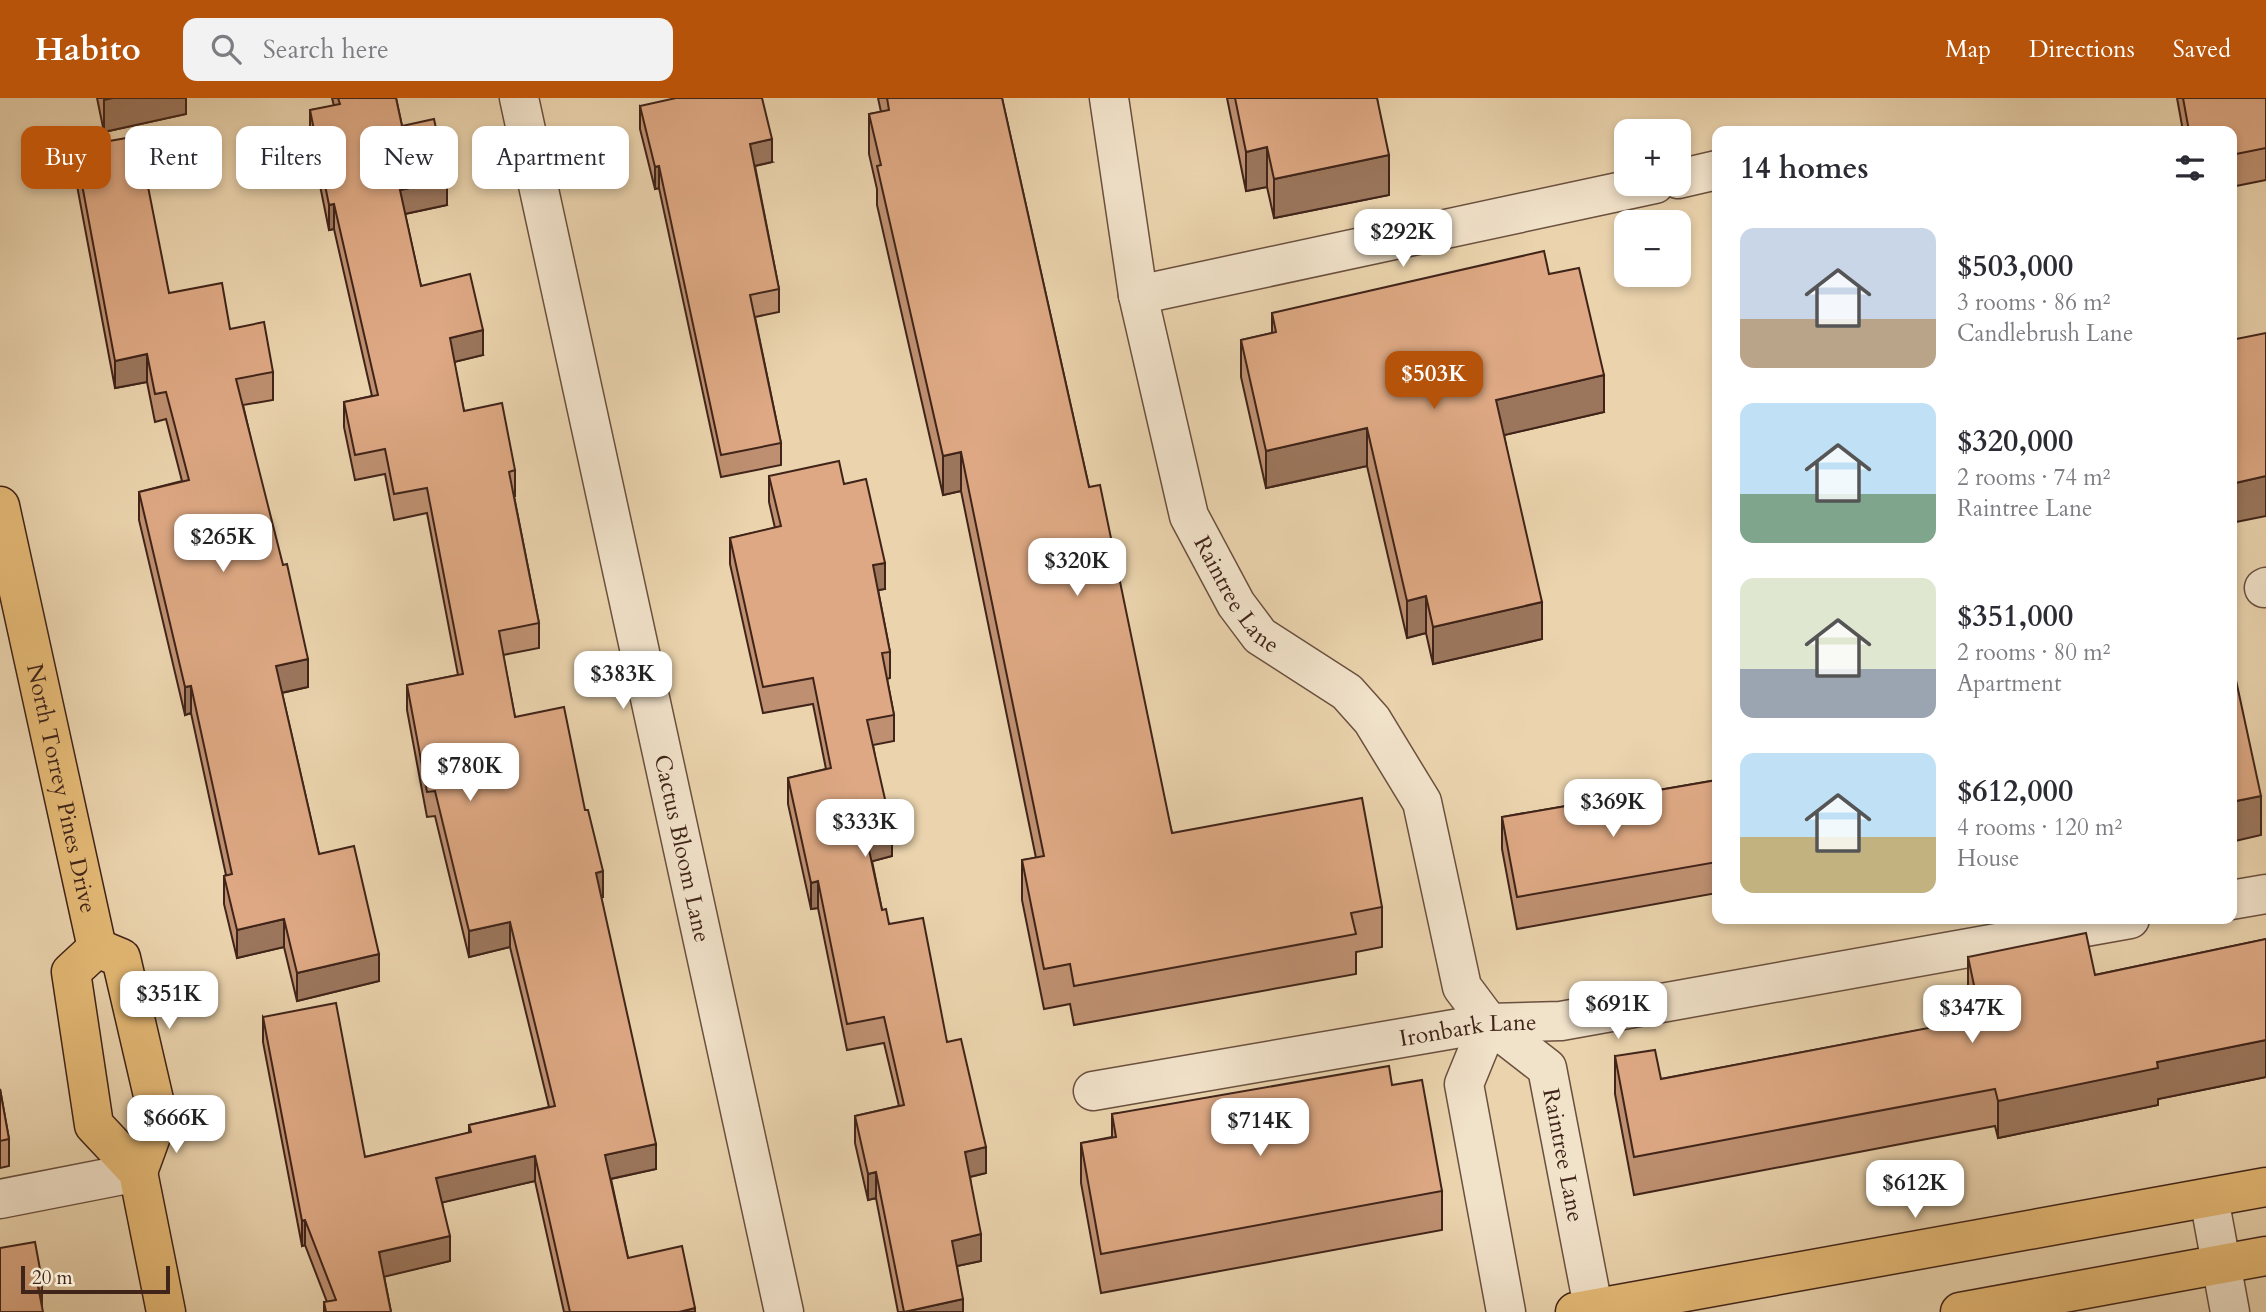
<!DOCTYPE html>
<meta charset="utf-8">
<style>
:root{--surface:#fff;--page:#f2f2f3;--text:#2b2b33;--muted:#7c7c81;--accent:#b45309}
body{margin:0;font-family:Cardo,serif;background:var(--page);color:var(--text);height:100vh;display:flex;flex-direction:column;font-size:26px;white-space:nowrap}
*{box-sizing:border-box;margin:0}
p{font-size:23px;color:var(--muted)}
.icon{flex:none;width:38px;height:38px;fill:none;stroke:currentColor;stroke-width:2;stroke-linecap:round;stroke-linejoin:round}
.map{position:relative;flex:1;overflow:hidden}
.sheet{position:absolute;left:1712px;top:28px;width:525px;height:798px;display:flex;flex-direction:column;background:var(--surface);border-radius:14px;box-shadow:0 4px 10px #0003}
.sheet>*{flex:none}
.top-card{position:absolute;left:21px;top:28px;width:665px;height:63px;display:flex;gap:14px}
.fabs{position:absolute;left:1614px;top:21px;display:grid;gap:14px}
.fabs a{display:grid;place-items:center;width:77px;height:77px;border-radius:14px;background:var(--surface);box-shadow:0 4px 10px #0003;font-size:35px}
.scale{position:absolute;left:21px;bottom:18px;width:149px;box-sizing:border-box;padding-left:7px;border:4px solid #402419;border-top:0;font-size:19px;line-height:24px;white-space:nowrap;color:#402419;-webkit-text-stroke:5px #f1e2ca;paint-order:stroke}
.price{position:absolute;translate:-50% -60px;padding:0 16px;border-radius:14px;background:#fff;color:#222;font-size:23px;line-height:46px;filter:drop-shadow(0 2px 4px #0008)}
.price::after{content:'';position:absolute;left:50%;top:42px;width:21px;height:16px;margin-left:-10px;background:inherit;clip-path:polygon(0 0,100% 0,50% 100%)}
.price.on{background:var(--accent);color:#fff}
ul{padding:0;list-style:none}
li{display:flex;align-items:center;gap:21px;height:175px;padding:0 28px}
li span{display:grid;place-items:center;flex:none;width:196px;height:140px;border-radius:14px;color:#555}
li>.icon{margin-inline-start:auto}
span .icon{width:84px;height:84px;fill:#fffc;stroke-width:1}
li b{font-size:30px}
h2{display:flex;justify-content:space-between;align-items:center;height:84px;padding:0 28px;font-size:30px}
.chip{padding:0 24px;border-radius:14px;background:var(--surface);box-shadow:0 4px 10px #0003;font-size:24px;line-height:63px}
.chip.on{background:var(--accent);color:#fff}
header{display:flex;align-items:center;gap:42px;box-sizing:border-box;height:98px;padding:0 35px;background:var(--accent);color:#fff}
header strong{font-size:33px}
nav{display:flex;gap:38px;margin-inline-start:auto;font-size:24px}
.search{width:490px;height:63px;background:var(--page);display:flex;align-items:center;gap:18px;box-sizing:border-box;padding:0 24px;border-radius:14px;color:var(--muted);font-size:26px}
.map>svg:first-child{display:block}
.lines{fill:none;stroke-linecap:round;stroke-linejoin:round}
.minor-casing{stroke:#6a503e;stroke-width:41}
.major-casing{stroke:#402419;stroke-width:41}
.minor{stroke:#f1e2ca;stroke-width:38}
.major{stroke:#e5ba76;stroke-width:38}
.wall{fill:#be9071;stroke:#402419;stroke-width:2}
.shaded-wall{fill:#9b765c;stroke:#402419;stroke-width:2}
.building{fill:#dda883;stroke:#402419;stroke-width:2}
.labels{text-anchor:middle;stroke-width:7;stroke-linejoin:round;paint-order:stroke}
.street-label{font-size:23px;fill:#402419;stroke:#f1e2ca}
</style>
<header>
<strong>Habito</strong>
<div class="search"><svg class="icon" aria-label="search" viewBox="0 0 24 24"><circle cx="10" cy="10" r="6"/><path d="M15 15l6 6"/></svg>Search here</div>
<nav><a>Map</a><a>Directions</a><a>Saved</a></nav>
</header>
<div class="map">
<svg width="2266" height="1214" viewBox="0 0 2266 1214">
<rect width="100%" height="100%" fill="#ead3ad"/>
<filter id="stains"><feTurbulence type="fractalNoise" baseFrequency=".00286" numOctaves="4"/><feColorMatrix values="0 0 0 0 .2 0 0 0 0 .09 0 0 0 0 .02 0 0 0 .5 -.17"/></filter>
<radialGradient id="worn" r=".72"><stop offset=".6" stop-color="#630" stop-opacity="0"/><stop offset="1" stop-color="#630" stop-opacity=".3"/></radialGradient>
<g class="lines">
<!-- minor casing -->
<g class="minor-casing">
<g id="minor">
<path id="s1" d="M 519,0 L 784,1214"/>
<path id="s2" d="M 1109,0 L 1138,197 L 1189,418 L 1236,506 L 1260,538 L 1347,594 L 1372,622 L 1422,704 L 1462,889 L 1489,925 L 1547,970 L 1594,1214"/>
<path d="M 1678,81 L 1717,72"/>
<path d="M 1138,197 L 1655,86"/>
<path d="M 2264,490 L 2266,489"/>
<path d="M 2231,802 L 2266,796"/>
<path d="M 1489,925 L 1464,986 L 1506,1214"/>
<path id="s3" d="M 1093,993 L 1489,925 L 1561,923 L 2130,821"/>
<path d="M 2209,1100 L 2230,1214"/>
<path d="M 0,1101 L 138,1074"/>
</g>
</g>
<!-- major casing -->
<g class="major-casing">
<g id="major">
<path id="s4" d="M 0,408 L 97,850"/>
<path d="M 97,850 L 71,874 L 94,1027 L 138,1074 L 166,1214"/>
<path d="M 97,850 L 121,860 L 158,1019 L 138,1074"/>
<path d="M 1575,1214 L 2266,1089"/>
<path d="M 1960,1214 L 2266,1158"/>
</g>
</g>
<!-- minor -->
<use href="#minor" class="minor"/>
<!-- major -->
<use href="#major" class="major"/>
</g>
<!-- wall -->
<path class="wall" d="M 97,0 L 186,0 L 186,16 L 104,34 Z
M 332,0 L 396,0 L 402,28 L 447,107 L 405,116 L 421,188 L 483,257 L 454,264 L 464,313 L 515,372 L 515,398 L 514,398 L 539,525 L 539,550 L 503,557 L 515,619 L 585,712 L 603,799 L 601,799 L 656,1071 L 611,1081 L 628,1160 L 695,1214 L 564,1214 L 535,1083 L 442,1104 L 450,1163 L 384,1178 L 391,1214 L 324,1214 L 324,1204 L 327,1204 L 305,1147 L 302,1148 L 263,944 L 263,919 L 365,1059 L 469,1035 L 469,1027 L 549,1009 L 510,849 L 469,859 L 435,718 L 427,719 L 407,612 L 407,587 L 458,577 L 427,415 L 394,422 L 385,376 L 355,382 L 344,329 L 344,304 L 372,298 L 334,131 L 329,132 L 310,38 L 310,12 L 334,8 Z
M 878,0 L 1002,0 L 1089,389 L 1172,735 L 1382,809 L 1382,849 L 1356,854 L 1356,876 L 1074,927 L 1070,906 L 1044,911 L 1022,802 L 1022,762 L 1036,760 L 961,393 L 943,397 L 877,107 L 877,91 L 869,56 L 869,16 L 881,14 Z
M 1227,0 L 1377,0 L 1389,97 L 1274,120 L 1267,89 L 1246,93 Z
M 2177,0 L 2266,0 L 2266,82 L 2231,89 L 2231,33 L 2183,33 Z
M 640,8 L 772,64 L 755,68 L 779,191 L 779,214 L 755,219 L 781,345 L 781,367 L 721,379 L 659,90 L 655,91 L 640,31 Z
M 75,49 L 169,195 L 230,231 L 273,274 L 273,302 L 243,307 L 308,589 L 282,595 L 319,756 L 379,883 L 297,903 L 284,849 L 237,860 L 224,806 L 224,778 L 226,777 L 191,615 L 185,617 L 139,422 L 139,394 L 182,383 L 166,321 L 155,324 L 147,284 L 115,290 L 75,77 Z
M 1549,176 L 1604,314 L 1504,337 L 1542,541 L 1433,566 L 1426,535 L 1407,540 L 1367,368 L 1266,390 L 1241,279 L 1241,242 L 1272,235 L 1272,215 Z
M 769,378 L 844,386 L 885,491 L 878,492 L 890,554 L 890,580 L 887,581 L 894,617 L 894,643 L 873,647 L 892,758 L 872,763 L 882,812 L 947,944 L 986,1075 L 970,1079 L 981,1163 L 957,1168 L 963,1214 L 898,1214 L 876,1100 L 868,1102 L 855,1045 L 855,1018 L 899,1008 L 884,945 L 847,952 L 818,810 L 811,811 L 788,706 L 788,680 L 826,671 L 813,606 L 763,615 L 730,466 L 730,440 L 775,430 L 769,404 Z
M 1717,682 L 1717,795 L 1517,831 L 1502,751 L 1502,719 Z
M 2266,841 L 2266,979 L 2158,1001 L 2158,1007 L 1998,1040 L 1995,1028 L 1634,1097 L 1615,996 L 1615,958 L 1661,981 L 1973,922 L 1968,896 L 1968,859 L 2095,877 Z
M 1392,987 L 1442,1093 L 1442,1132 L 1101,1195 L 1081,1085 L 1081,1045 L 1112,1039 L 1112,1016 Z
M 0,991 L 9,1041 L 9,1068 L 0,1070 Z"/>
<!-- shaded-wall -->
<path class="shaded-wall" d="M 113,0 L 186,0 L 186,16 L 104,34 L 104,2 Z
M 772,41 L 772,64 L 750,69 L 750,46 Z
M 1267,49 L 1267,89 L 1246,93 L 1246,54 Z
M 1389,57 L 1389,97 L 1274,120 L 1274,81 Z
M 659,68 L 659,90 L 655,91 L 655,69 Z
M 447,82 L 447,107 L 400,117 L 400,92 Z
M 334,106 L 334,131 L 329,132 L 329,107 Z
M 483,232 L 483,257 L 450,265 L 450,240 Z
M 147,256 L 147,284 L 115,290 L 115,263 Z
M 1604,277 L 1604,314 L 1496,339 L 1496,302 Z
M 1367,330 L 1367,368 L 1266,390 L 1266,353 Z
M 961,354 L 961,393 L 943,397 L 943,358 Z
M 2266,378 L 2266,418 L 2231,425 L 2231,386 Z
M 885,465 L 885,491 L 873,493 L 873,467 Z
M 1426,498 L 1426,535 L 1407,540 L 1407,503 Z
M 1542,504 L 1542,541 L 1433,566 L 1433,529 Z
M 308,561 L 308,589 L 276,596 L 276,568 Z
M 191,588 L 191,615 L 185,617 L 185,589 Z
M 2261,698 L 2261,737 L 2231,744 L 2231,704 Z
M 892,732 L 892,758 L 866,765 L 866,738 Z
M 603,773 L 603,799 L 596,800 L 596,775 Z
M 818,783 L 818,810 L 811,811 L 811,785 Z
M 284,821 L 284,849 L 237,860 L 237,832 Z
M 510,824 L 510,849 L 469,859 L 469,833 Z
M 379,856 L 379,883 L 297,903 L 297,875 Z
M 2266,942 L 2266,979 L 2158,1001 L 2158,1007 L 1998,1040 L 1998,1003 L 2157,964 Z
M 656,1046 L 656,1071 L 605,1082 L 605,1057 Z
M 986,1049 L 986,1075 L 965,1080 L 965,1054 Z
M 535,1058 L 535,1083 L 436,1106 L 436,1080 Z
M 876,1074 L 876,1100 L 868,1102 L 868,1076 Z
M 305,1122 L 305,1147 L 302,1148 L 302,1123 Z
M 981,1136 L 981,1163 L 952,1169 L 952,1143 Z
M 450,1138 L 450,1163 L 379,1180 L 379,1154 Z
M 42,1182 L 42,1209 L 37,1183 Z
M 963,1201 L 963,1214 L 904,1214 Z
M 695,1210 L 695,1214 L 679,1214 Z"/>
<!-- building -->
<path class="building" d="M 338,0 L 396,0 L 402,28 L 434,21 L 447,82 L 400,92 L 421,188 L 470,176 L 483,232 L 450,240 L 464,313 L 502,305 L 515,372 L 509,374 L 539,525 L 499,533 L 515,619 L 564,609 L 585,712 L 588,712 L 603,773 L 596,775 L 656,1046 L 605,1057 L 628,1160 L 682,1148 L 695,1210 L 679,1214 L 570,1214 L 535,1058 L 436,1080 L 450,1138 L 379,1154 L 391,1214 L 326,1214 L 324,1204 L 336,1202 L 305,1122 L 302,1123 L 263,919 L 336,905 L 365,1059 L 471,1034 L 469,1027 L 555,1008 L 510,824 L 469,833 L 435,693 L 427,694 L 407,587 L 463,576 L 427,390 L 394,396 L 385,351 L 355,357 L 344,304 L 378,297 L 334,106 L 329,107 L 310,12 L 340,6 Z
M 676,0 L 762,0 L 772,41 L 750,46 L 779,191 L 750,197 L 781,345 L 721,357 L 659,68 L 655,69 L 640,8 Z
M 887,0 L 1002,0 L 1089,389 L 1100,387 L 1172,735 L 1362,700 L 1382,809 L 1351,815 L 1356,836 L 1074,888 L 1070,866 L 1044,871 L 1022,762 L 1044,758 L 961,354 L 943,358 L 877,68 L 881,67 L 869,16 L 889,12 Z
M 1235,0 L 1377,0 L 1389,57 L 1274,81 L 1267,49 L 1246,54 Z
M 2183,0 L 2266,0 L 2266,50 L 2231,57 L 2231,33 L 2189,33 Z
M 138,38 L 169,195 L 222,185 L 230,231 L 264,224 L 273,274 L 236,281 L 283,467 L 287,466 L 308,561 L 276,568 L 319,756 L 354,748 L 379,856 L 297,875 L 284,821 L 237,832 L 224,778 L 232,776 L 191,588 L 185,589 L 139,394 L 189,382 L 166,294 L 155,296 L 147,256 L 115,263 L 75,49 Z
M 1544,153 L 1549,176 L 1579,170 L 1604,277 L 1496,302 L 1542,504 L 1433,529 L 1426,498 L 1407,503 L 1367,330 L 1266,353 L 1241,242 L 1276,234 L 1272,215 Z
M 2266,235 L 2266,378 L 2231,386 L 2231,242 Z
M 839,363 L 844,386 L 866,381 L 885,465 L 873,467 L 890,554 L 882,555 L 894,617 L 867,622 L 892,732 L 866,738 L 882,812 L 886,811 L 889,826 L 923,820 L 947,944 L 961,941 L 986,1049 L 965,1054 L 981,1136 L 952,1143 L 963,1201 L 904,1214 L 876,1074 L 868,1076 L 855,1018 L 904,1007 L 884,919 L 847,926 L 818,783 L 811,785 L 788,680 L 831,670 L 813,580 L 763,589 L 730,440 L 781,428 L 769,378 Z
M 2231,559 L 2261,698 L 2231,704 Z
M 1717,682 L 1717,764 L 1517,799 L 1502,719 Z
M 2086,835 L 2095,877 L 2266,841 L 2266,942 L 2157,964 L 2158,970 L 1998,1003 L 1995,991 L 1634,1059 L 1615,958 L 1655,952 L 1661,981 L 1981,920 L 1968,859 Z
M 1389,968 L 1392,987 L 1422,982 L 1442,1093 L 1101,1156 L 1081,1045 L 1116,1039 L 1112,1016 Z
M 0,991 L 9,1041 L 0,1043 Z
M 35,1144 L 42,1182 L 37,1183 L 43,1214 L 0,1214 L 0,1150 Z"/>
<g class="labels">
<!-- street labels -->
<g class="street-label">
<text dy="8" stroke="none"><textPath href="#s2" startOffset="518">Raintree Lane</textPath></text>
<text dy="8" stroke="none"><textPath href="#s4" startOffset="289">North Torrey Pines Drive</textPath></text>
<text dy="8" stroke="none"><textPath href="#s1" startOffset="768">Cactus Bloom Lane</textPath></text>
<text dy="8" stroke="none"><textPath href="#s3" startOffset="380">Ironbark Lane</textPath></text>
<text dy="8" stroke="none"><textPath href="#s2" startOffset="1199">Raintree Lane</textPath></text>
</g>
</g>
<rect width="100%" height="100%" filter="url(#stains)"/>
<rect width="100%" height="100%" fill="url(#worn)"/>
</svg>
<div class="fabs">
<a>+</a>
<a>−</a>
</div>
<div class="scale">20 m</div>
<b class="price" style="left:1403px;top:171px">$292K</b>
<b class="price on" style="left:1434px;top:313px">$503K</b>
<b class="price" style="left:223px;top:476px">$265K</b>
<b class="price" style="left:1077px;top:500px">$320K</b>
<b class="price" style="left:623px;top:613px">$383K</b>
<b class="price" style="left:470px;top:705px">$780K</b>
<b class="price" style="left:1613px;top:741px">$369K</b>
<b class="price" style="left:865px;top:761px">$333K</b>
<b class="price" style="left:169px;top:933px">$351K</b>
<b class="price" style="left:1618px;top:943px">$691K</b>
<b class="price" style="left:1972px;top:947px">$347K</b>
<b class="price" style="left:176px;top:1057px">$666K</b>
<b class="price" style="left:1260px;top:1060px">$714K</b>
<b class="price" style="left:1915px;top:1122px">$612K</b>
<div class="top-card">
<a class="chip on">Buy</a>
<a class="chip">Rent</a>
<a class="chip">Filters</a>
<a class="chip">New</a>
<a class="chip">Apartment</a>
</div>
<section class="sheet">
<h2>14 homes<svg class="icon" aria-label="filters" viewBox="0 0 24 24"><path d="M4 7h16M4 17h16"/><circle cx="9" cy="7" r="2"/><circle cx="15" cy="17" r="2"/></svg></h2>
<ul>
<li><span style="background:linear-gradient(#c9d6e8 65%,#b9a48a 0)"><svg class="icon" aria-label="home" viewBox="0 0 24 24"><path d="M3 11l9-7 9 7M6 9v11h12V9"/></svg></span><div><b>$503,000</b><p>3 rooms · 86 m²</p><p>Candlebrush Lane</p></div></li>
<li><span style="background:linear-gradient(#bfe0f5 65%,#7fa58c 0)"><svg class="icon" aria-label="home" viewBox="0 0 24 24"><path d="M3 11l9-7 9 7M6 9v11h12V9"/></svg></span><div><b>$320,000</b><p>2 rooms · 74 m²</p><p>Raintree Lane</p></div></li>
<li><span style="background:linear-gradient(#dfe7d0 65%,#9aa5b1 0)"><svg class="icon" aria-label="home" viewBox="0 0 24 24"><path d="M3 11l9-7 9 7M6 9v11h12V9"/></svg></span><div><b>$351,000</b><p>2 rooms · 80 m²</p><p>Apartment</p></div></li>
<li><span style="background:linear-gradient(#bfe0f5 60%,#c2b280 0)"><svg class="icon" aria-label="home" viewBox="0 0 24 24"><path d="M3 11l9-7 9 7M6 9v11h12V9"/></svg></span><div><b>$612,000</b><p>4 rooms · 120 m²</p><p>House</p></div></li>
</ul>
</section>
</div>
